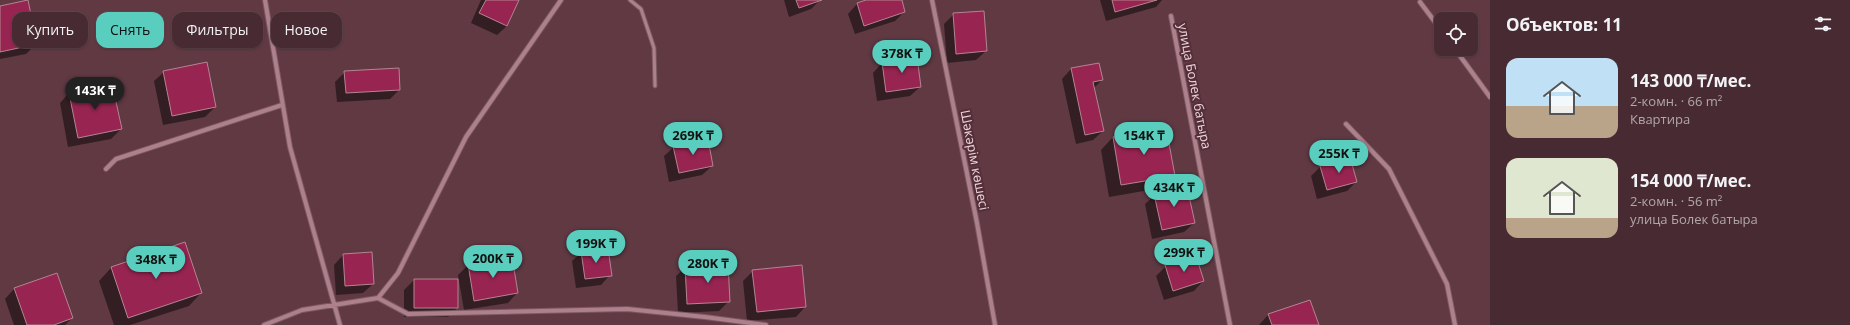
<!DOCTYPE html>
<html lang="ru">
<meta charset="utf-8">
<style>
:root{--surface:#482b32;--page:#52373e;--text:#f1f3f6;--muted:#b1a7ac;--line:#60474d;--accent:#5acebe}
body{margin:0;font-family:"Open Sans",sans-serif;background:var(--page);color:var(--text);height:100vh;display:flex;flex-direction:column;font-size:15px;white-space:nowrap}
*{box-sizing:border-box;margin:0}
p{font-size:13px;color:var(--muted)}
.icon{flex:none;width:22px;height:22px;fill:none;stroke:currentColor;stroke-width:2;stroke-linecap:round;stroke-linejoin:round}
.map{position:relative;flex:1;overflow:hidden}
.panel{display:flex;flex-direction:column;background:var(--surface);width:360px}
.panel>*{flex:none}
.hud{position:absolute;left:12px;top:12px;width:380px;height:36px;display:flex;gap:8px}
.buttons{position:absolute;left:1434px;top:12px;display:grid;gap:8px}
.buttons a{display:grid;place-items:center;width:44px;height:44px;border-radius:8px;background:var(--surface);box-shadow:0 1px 3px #0004,0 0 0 1px var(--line);font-size:20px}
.price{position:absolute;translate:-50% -34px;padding:0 9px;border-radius:14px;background:var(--accent);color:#111;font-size:13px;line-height:26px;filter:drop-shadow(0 1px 2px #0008)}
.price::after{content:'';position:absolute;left:50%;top:24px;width:12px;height:9px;margin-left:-6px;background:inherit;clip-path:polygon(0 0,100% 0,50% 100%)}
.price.current{background:#222;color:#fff}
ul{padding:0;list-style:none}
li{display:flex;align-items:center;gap:12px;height:100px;padding:0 16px}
li span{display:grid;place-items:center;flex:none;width:112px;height:80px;border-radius:12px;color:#555}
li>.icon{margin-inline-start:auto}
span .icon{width:48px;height:48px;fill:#fffc;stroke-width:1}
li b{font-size:17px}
h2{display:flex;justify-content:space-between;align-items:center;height:48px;padding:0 16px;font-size:17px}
.chip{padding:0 14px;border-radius:12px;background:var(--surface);box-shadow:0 1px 3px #0004,0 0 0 1px var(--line);font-size:14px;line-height:36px}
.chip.current{background:var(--accent);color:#111}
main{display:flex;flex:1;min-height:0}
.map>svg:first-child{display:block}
.shadow{fill:#0007}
.building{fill:#982551;stroke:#b38590}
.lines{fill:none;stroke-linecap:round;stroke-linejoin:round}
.service-casing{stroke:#7a5963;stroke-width:5}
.minor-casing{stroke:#7a5963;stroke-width:6}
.service{stroke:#ad808b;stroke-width:3}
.minor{stroke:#ad808b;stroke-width:4}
.labels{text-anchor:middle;stroke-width:4;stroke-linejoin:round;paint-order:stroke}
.street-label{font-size:13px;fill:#eed5db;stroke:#542e39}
</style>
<main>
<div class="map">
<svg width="1490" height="325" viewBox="0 0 1490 325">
<rect width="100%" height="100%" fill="#603943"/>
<!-- shadow -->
<path class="shadow" d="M 481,0 L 518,0 L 507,26 L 497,35 L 471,23 Z
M 784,0 L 820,0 L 811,9 L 789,17 Z
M 870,0 L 901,0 L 904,12 L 895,21 L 855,34 L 848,14 L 857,4 Z
M 1100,0 L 1162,0 L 1156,7 L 1106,21 Z
M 0,7 L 36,44 L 26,54 L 0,59 Z
M 954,14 L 986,51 L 976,60 L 947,63 L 944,24 Z
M 882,63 L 920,87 L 910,96 L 877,101 L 873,73 Z
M 1071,69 L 1102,80 L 1094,88 L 1103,131 L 1093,140 L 1076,144 L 1062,79 Z
M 164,72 L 215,107 L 205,117 L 163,125 L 154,81 Z
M 345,72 L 399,90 L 390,99 L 337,102 L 335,82 Z
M 69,93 L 121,129 L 111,139 L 68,147 L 60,103 Z
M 1113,137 L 1173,175 L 1161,188 L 1109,197 L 1101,150 Z
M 674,147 L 712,166 L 702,175 L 669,182 L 664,156 Z
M 1320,167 L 1356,182 L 1347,191 L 1317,199 L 1311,176 Z
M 1155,195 L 1194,223 L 1184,232 L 1152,239 L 1145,204 Z
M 185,244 L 201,293 L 189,306 L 130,325 L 114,325 L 99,281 L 111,268 Z
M 582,252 L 610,275 L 601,285 L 576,288 L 572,261 Z
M 343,255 L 373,284 L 363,293 L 336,295 L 334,265 Z
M 512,258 L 517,293 L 508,303 L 464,310 L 458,275 L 468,265 Z
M 1166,266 L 1203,281 L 1194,291 L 1164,300 L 1156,276 Z
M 686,267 L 729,301 L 719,311 L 678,313 L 676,276 Z
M 753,271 L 805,307 L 796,317 L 747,321 L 743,281 Z
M 414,280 L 457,308 L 448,317 L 404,317 L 404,290 Z
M 14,289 L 72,318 L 65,325 L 14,325 L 5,299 Z
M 1268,315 L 1318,325 L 1259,325 Z"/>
<!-- building -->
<path class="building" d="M 28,0 L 37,44 L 0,52 L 0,6 Z
M 486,0 L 519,0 L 507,26 L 479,13 Z
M 796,0 L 822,0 L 799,8 Z
M 866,0 L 902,0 L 905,12 L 864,26 L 857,3 Z
M 1112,0 L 1157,0 L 1115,12 Z
M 984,11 L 987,51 L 956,54 L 953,13 Z
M 917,57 L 921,87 L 886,92 L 882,62 Z
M 207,62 L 216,107 L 172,116 L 163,71 Z
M 1099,63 L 1103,80 L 1093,82 L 1104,131 L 1085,135 L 1071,68 Z
M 399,68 L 400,90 L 346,93 L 344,71 Z
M 112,84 L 122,129 L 78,138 L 69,93 Z
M 1166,127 L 1175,176 L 1121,185 L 1113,137 Z
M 708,139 L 713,166 L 679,173 L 673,146 Z
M 1350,157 L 1357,182 L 1327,190 L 1320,166 Z
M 1187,187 L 1195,223 L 1162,230 L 1154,194 Z
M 185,242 L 202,293 L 128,318 L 111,267 Z
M 608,248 L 612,276 L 585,279 L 581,251 Z
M 372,252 L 374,284 L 345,286 L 343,254 Z
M 1196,256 L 1204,281 L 1173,291 L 1165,265 Z
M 512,257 L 518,293 L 474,301 L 468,264 Z
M 728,263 L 730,302 L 687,304 L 685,266 Z
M 802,265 L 806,307 L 757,312 L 752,270 Z
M 57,273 L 73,318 L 54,325 L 27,325 L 14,288 Z
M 414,279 L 458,279 L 458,308 L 414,308 Z
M 1310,300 L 1319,325 L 1272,325 L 1268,314 Z"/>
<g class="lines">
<!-- service casing -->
<g class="service-casing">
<path id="service" d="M 630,0 L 641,9 L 654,48 L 655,86"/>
</g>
<!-- minor casing -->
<g class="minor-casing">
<path id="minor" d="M 265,0 L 290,147 L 340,325
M 932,0 L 977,223 L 995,325
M 1420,2 L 1441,30
M 1171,16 L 1230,325
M 1455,49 L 1490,97
M 1346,124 L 1389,169 L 1447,284 L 1455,325
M 106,169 L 116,159 L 282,105
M 378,298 L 408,314 L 627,309 L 705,317 L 766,325
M 264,325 L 302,310 L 378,298 L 398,273 L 466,137 L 561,0"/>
</g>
<!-- service -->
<use href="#service" class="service"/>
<!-- minor -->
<use href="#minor" class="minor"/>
</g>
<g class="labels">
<!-- street labels -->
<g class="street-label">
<text transform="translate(1195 86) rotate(79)" y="5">улица Болек батыра</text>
<text transform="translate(975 160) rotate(79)" y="5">Шәкәрім көшесі</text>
</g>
</g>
</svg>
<div class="buttons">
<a><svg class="icon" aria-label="locate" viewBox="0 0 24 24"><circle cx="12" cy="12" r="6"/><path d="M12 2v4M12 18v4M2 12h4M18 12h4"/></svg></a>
</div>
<b class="price" style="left:902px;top:74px">378K ₸</b>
<b class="price current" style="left:95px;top:111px">143K ₸</b>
<b class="price" style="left:693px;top:156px">269K ₸</b>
<b class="price" style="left:1144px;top:156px">154K ₸</b>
<b class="price" style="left:1339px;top:174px">255K ₸</b>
<b class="price" style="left:1174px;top:208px">434K ₸</b>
<b class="price" style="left:596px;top:264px">199K ₸</b>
<b class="price" style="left:1184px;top:273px">299K ₸</b>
<b class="price" style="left:493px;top:279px">200K ₸</b>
<b class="price" style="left:156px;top:280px">348K ₸</b>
<b class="price" style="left:708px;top:284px">280K ₸</b>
<div class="hud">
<a class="chip">Купить</a>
<a class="chip current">Снять</a>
<a class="chip">Фильтры</a>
<a class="chip">Новое</a>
</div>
</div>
<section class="panel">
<h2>Объектов: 11<svg class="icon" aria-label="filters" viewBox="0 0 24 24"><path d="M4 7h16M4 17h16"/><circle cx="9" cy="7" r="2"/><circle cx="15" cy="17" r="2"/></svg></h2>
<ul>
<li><span style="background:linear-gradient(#bfe0f5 60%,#b9a48a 0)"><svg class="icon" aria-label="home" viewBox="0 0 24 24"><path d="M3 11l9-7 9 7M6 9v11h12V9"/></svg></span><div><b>143 000 ₸/мес.</b><p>2-комн. · 66 m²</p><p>Квартира</p></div></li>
<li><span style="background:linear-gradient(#dfe7d0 75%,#b9a48a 0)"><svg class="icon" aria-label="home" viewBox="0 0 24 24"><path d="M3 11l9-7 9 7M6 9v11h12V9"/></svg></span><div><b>154 000 ₸/мес.</b><p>2-комн. · 56 m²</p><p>улица Болек батыра</p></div></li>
</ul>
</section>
</main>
